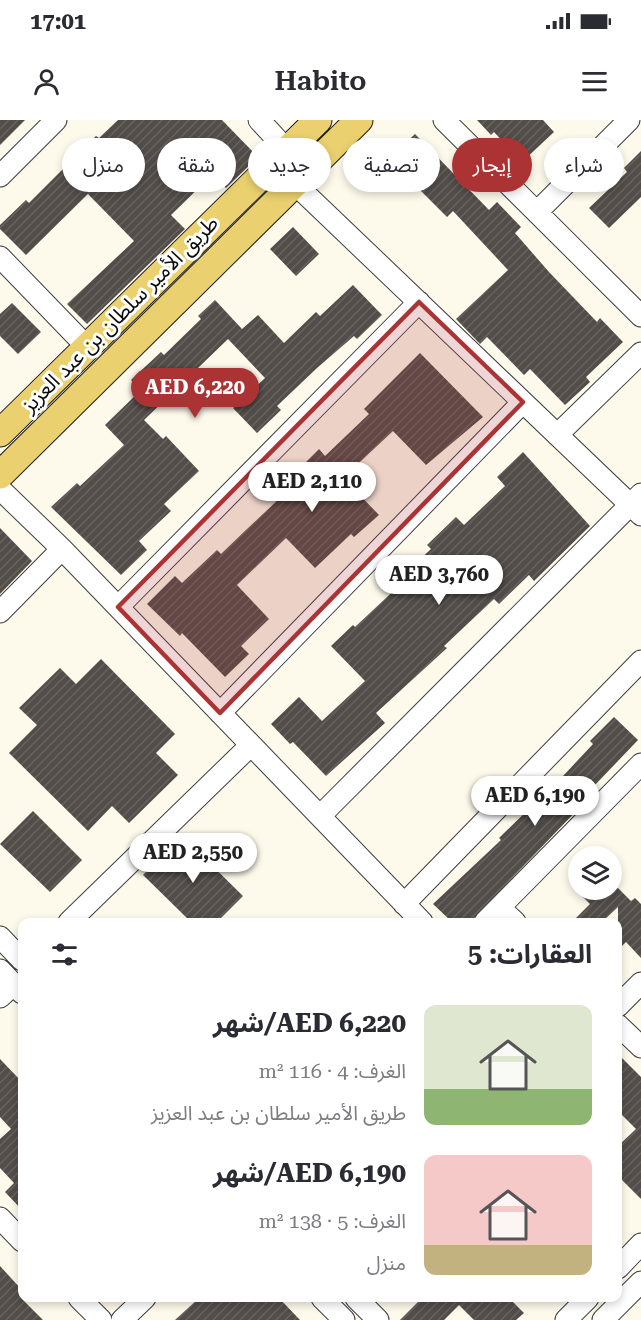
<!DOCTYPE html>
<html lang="ar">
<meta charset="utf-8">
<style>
:root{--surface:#fff;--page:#f2f2f3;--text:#2b2b33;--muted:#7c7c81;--accent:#ab3334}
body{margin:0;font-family:"Roboto Serif","Noto Sans Arabic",serif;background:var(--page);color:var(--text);direction:rtl;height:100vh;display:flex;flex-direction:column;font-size:22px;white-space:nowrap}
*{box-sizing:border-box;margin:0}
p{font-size:20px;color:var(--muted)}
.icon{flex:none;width:33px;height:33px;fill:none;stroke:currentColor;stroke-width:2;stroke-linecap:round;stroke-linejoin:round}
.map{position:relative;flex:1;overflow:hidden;direction:ltr}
.panel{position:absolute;left:18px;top:798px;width:604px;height:384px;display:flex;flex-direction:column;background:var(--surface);border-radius:12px;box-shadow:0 3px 9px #0003;direction:rtl}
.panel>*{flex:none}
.hud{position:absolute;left:18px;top:18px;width:606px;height:54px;direction:rtl;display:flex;gap:12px}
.tools{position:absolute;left:568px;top:726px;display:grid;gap:12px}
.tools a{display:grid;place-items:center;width:54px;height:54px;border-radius:50%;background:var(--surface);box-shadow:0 3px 9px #0003;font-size:30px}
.price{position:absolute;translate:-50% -51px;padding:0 14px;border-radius:21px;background:#fff;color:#222;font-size:20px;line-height:39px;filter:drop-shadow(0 2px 3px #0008)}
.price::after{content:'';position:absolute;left:50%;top:36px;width:18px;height:14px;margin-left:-9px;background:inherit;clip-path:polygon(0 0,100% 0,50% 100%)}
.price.active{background:var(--accent);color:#fff}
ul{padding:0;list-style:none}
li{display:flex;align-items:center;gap:18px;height:150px;padding:0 30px}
li span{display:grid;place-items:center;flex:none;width:168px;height:120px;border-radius:12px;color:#555}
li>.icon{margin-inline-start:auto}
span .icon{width:72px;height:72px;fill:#fffc;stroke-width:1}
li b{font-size:26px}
h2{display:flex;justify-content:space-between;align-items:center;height:72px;padding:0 30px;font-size:26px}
.chip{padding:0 21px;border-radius:27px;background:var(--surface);box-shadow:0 3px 9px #0003;font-size:21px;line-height:54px}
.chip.active{background:var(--accent);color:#fff}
.status{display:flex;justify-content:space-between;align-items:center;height:42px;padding:0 30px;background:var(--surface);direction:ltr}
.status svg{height:16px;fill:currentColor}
header{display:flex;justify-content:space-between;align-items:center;height:78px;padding:0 30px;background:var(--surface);font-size:27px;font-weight:600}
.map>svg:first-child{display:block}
.building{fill:url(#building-hatch)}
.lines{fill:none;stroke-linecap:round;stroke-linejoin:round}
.minor-casing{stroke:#3e3e3e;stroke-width:23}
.major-casing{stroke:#1c1c1c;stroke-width:29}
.minor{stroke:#fff;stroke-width:21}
.major{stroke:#ead06e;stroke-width:27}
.marked{fill:#ab3334;fill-opacity:0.2;stroke:#ab3334;stroke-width:4.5;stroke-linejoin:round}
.labels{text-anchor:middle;stroke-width:6;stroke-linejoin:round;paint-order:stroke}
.street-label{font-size:21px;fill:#0b0b0b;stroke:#fff}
</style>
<div class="status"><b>17:01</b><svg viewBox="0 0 49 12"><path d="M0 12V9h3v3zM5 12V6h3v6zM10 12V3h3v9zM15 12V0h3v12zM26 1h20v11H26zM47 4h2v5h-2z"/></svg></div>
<header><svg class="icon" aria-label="menu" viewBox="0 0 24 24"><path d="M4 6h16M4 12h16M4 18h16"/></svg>Habito<svg class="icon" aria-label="person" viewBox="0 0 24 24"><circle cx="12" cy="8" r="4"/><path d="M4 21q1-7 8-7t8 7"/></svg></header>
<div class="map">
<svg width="641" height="1200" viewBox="0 0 641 1200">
<defs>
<pattern id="building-hatch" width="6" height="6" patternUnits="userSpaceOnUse" patternTransform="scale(1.5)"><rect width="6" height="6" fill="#524d49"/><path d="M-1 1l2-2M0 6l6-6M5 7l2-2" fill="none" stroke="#66625f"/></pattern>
</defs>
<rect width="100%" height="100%" fill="#fdfaeb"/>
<!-- building -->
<path class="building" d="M 0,0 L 25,0 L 0,25 Z
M 118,0 L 222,0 L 258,37 L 226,68 L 212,55 L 171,95 L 185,109 L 87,204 L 67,184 L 134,121 L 88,74 L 26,135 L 0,109 L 0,105 L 26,80 L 29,83 L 96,16 L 99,18 Z
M 477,0 L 543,0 L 554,12 L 522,42 L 494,12 L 491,15 Z
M 415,14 L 489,90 L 497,82 L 521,107 L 515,113 L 549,152 L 597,202 L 600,198 L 623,222 L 586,257 L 590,262 L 565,285 L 530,249 L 524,255 L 487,217 L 480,224 L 456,199 L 508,150 L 453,91 L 447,97 L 389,39 Z
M 641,31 L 641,77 L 609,108 L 589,88 L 627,52 L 624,48 Z
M 293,107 L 319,134 L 296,156 L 270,129 Z
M 353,165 L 382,195 L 357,219 L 354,216 L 317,248 L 277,286 L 281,290 L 257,313 L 233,288 L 265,258 L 228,219 L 144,300 L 163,319 L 166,316 L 199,351 L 164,384 L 171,391 L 139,421 L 147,430 L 121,455 L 51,387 L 77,363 L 80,366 L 124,325 L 105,305 L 141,270 L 131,260 L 161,232 L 164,235 L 201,199 L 198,196 L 215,180 L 242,209 L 258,195 L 284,223 L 316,192 L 320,196 Z
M 12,183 L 41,212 L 18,234 L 0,216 L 0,194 Z
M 420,233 L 483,297 L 426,345 L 393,311 L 345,356 L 345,360 L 379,395 L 354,417 L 351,414 L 315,448 L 286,418 L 237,465 L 269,499 L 241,526 L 249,534 L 225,557 L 182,513 L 180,516 L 147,484 L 175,456 L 182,463 L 217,430 L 221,434 L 247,409 L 299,360 L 293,355 L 319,329 L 325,336 L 369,294 L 364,289 Z
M 523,332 L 590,406 L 534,461 L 529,455 L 499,484 L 494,479 L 444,526 L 447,528 L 376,593 L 385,603 L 326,656 L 293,622 L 290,624 L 271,604 L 299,577 L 322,601 L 365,561 L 331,526 L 353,505 L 355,507 L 403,462 L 400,458 L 431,429 L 427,425 L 456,397 L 464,405 L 505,366 L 497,357 Z
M 0,408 L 32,441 L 0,474 Z
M 101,539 L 175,614 L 156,633 L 178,655 L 129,703 L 112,686 L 88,711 L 9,633 L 37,605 L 19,588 L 60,548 L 76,564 Z
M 614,597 L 638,620 L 576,685 L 579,688 L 470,802 L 452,802 L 433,784 L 501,720 L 499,718 L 564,655 L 593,624 L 590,621 Z
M 33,691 L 82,740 L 50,772 L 0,724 Z
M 182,716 L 243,776 L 217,802 L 191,802 L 143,755 Z
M 618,768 L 631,781 L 635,778 L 641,784 L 641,838 L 626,822 L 618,830 L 618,787 L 602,802 L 572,802 L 590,784 L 576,770 Z
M 618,934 L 641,957 L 641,1079 L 618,1056 L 618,1026 L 636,1009 L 618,991 Z
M 0,939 L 22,962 L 22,1090 L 5,1072 L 14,1063 L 0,1048 L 0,1019 L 11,1009 L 0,997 Z
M 0,1146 L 22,1170 L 22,1179 L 43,1200 L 0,1200 Z
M 199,1178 L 279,1178 L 300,1200 L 175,1200 Z
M 422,1178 L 509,1178 L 524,1193 L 516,1200 L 474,1200 L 459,1185 L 444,1200 L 400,1200 Z"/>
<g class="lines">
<!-- minor casing -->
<g class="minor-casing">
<path id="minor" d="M 259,0 L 287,30
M 444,0 L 641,196
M 0,56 L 56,0
M 294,63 L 641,395
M 537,92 L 629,0
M 0,137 L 87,227
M 557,315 L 641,233
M 0,369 L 62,429 L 422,802
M 118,487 L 419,182
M 0,492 L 62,429
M 220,593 L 523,282
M 320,696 L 641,374
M 404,784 L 641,541
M 500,788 L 515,802
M 69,802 L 251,625
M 485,802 L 641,644
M 0,817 L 22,840
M 0,850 L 22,873
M 0,877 L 14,864
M 618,886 L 641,863
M 618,905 L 641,927
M 0,1098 L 22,1121
M 618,1148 L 641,1124
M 79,1178 L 101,1200
M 322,1178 L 344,1200
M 356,1178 L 378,1200
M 122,1200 L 145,1178
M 566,1200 L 588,1178
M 603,1200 L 641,1162"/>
</g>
<!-- major casing -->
<g class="major-casing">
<path id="major" d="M 0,313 L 318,0
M 0,355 L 359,0"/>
</g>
<!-- minor -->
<use href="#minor" class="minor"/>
<!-- major -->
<use href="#major" class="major"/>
</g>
<!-- marked area -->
<path class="marked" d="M 419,182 L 523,282 L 220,593 L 118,487 Z"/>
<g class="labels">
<!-- street labels -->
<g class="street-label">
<text transform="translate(120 194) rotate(-45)" y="7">طريق الأمير سلطان بن عبد العزيز</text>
</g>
</g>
</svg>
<div class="tools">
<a><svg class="icon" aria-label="layers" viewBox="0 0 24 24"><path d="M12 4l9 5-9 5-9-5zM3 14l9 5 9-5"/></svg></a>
</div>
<b class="price active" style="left:195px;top:299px">AED 6,220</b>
<b class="price" style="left:312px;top:393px">AED 2,110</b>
<b class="price" style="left:439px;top:486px">AED 3,760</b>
<b class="price" style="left:535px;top:707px">AED 6,190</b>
<b class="price" style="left:193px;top:764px">AED 2,550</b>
<div class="hud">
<a class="chip">شراء</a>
<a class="chip active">إيجار</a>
<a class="chip">تصفية</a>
<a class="chip">جديد</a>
<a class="chip">شقة</a>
<a class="chip">منزل</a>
</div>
<section class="panel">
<h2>العقارات: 5<svg class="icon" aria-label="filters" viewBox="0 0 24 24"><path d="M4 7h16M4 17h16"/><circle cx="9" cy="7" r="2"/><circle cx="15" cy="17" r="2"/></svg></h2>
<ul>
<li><span style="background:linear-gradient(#dfe7d0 70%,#8fb573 0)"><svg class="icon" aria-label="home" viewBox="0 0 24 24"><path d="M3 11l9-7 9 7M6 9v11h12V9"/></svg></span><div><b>AED 6,220/شهر</b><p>الغرف: 4 · 116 m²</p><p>طريق الأمير سلطان بن عبد العزيز</p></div></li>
<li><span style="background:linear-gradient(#f6c9c9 75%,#c2b280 0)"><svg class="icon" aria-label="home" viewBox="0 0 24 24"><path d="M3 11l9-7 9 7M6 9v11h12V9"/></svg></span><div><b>AED 6,190/شهر</b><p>الغرف: 5 · 138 m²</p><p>منزل</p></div></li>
</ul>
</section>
</div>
